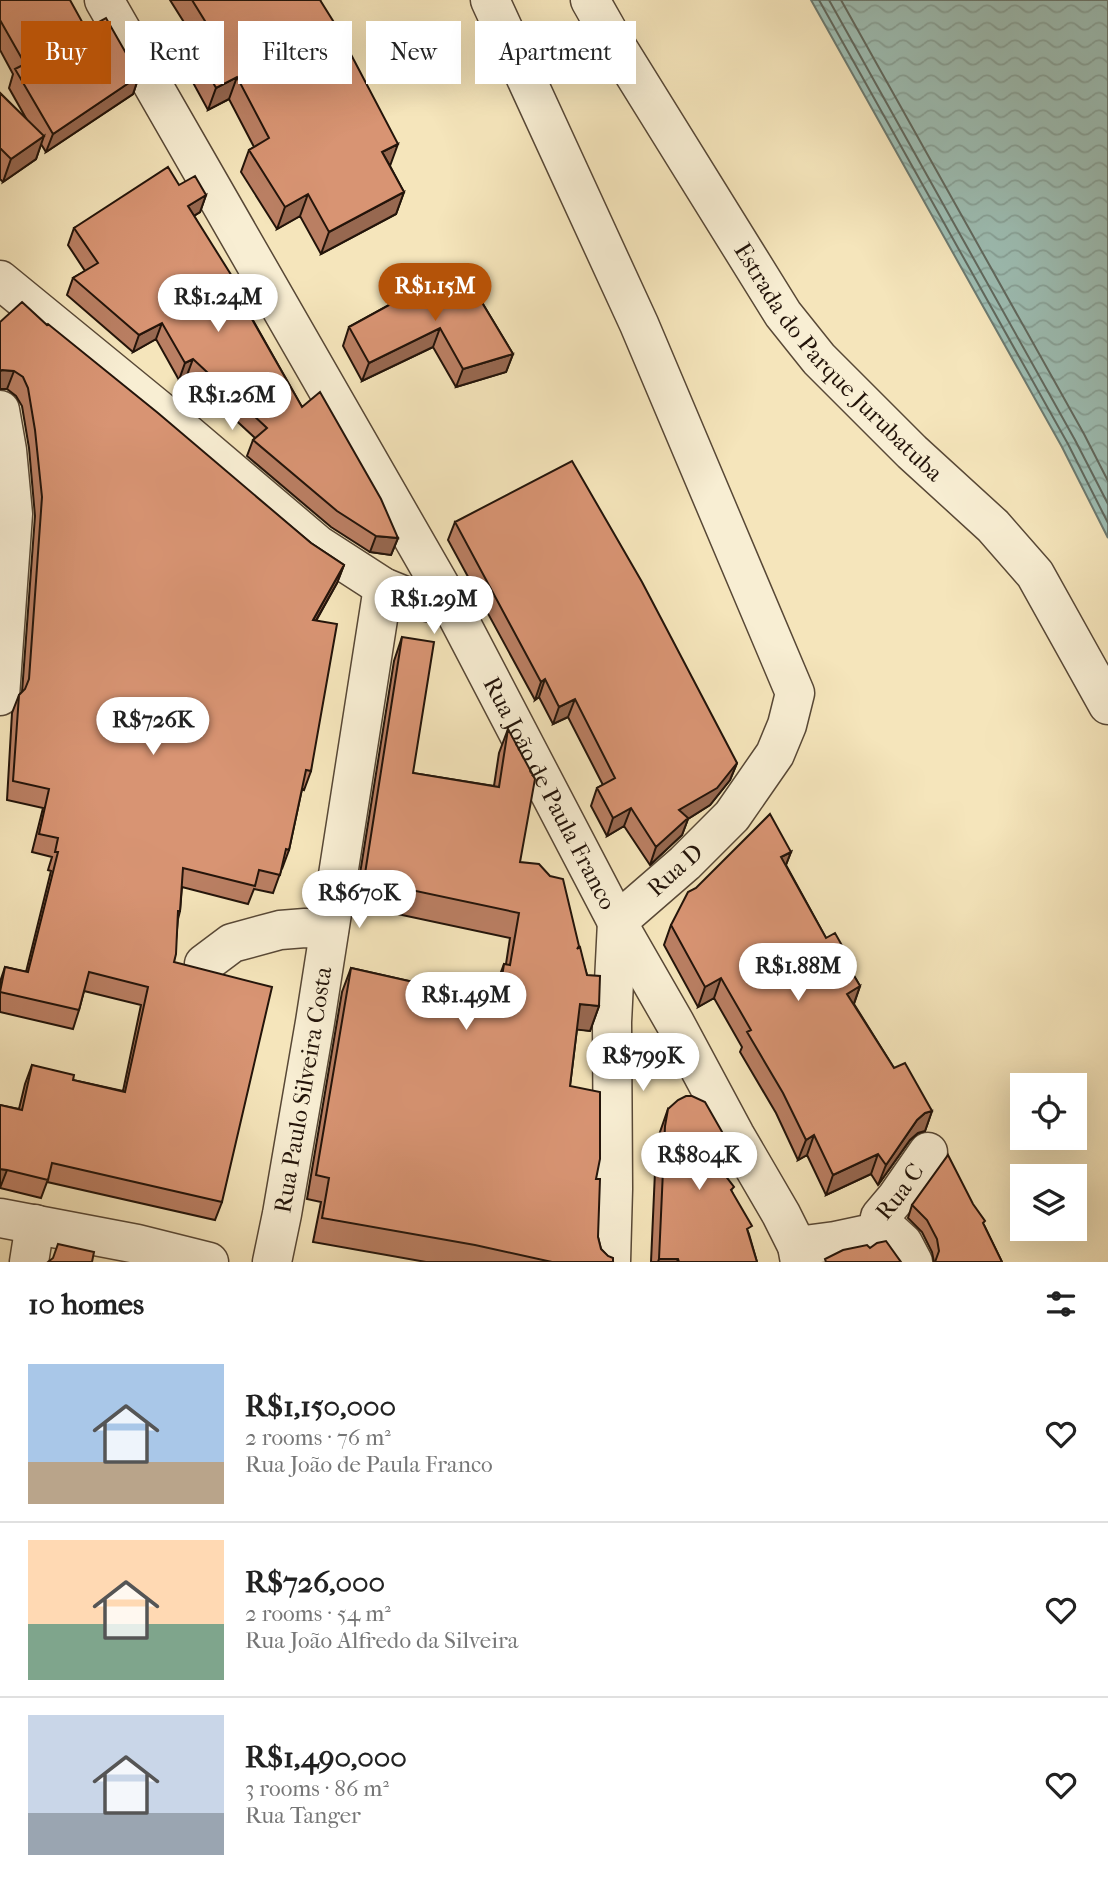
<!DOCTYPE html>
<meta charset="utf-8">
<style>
:root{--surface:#fff;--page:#f2f2f2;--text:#222;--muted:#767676;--line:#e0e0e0;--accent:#b45309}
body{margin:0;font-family:"IM FELL French Canon",serif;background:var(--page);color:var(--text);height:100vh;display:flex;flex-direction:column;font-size:26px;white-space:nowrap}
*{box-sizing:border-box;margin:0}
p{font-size:23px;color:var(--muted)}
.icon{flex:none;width:38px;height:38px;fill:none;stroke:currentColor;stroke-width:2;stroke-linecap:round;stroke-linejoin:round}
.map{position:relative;height:1262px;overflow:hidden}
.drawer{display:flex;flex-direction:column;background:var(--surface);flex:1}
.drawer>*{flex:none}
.guide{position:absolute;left:21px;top:21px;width:700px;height:63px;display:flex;gap:14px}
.controls{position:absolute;left:1010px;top:1073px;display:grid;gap:14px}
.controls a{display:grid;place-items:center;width:77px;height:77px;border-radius:0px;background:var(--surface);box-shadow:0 7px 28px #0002;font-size:35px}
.price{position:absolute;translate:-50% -60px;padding:0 16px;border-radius:24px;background:#fff;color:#222;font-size:23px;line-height:46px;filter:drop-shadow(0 2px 4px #0008)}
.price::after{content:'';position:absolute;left:50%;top:42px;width:21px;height:16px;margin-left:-10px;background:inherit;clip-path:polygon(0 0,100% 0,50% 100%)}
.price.current{background:var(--accent);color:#fff}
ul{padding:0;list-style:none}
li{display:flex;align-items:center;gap:21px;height:175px;padding:0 28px}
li+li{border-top:2px solid var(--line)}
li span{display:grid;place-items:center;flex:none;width:196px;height:140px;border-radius:0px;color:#555}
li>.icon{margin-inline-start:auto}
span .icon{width:84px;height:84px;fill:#fffc;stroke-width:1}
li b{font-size:30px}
h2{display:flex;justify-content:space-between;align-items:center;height:84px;padding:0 28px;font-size:30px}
.chip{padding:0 24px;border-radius:0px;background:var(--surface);box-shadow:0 7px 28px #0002;font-size:24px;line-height:63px}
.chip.current{background:var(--accent);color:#fff}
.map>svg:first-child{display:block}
.water{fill:url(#water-waves);stroke:#6c7a70;stroke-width:2}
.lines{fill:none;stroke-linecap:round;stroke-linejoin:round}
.shore{stroke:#60695f;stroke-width:2}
.minor-casing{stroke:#584836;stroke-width:41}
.minor{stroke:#f8eed3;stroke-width:38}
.wall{fill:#ba7f63;stroke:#23140a;stroke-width:2}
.shaded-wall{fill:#976850;stroke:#23140a;stroke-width:2}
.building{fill:#d89473;stroke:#23140a;stroke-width:2}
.labels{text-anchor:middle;stroke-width:6;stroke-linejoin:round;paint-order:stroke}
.street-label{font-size:24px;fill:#23140a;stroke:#f8eed3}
</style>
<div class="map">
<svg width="1108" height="1262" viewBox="0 0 1108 1262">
<defs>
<pattern id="water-waves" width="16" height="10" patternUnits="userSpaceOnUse" patternTransform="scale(1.75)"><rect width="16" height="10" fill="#9dbeb4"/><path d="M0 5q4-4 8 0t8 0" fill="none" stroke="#87a299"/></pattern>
</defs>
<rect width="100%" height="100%" fill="#f5e5bb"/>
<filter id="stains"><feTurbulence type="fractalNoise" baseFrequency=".00286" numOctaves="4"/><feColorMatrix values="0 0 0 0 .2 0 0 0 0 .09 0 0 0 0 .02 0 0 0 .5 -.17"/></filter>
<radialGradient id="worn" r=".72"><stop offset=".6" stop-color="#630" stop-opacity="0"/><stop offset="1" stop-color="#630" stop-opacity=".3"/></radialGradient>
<!-- water -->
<path class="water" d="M 811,0 L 1108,0 L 1108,538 L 1062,447 Z"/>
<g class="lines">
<!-- shore -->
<path class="shore" d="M 819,0 L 1068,444 L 1108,523
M 829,0 L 1075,440 L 1108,504
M 841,0 L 1084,434 L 1108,481"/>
<!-- minor casing -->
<g class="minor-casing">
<g id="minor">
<path id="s1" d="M 104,0 L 453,608 L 617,922 L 675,1023 L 735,1135 L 781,1214 L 797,1246 L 800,1262"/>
<path d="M 490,0 L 639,324 L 795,693 L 787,725 L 775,754 L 732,816 L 685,863 L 617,922 L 612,1022 L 613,1189 L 611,1262"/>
<path id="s2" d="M 590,0 L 611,37 L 783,314 L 819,359 L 912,452 L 993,526 L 1035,574 L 1108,705"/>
<path d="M 0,280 L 165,415 L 318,545 L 383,587 L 410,598 L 453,608"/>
<path d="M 0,410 L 7,450 L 13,514 L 0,696"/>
<path d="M 204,964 L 232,943 L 280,930 L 305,928 L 329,930"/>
<path d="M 0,1218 L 137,1244 L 209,1262"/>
<path id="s3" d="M 882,1231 L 879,1224 L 880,1217 L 896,1198 L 928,1152"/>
<path d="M 797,1246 L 835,1241 L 882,1231 L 891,1232 L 903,1243 L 913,1262"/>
<path d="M 29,1262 L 35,1224"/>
<path id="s4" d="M 272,1262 L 282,1214 L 315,1022 L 383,587"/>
</g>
</g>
<!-- minor -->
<use href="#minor" class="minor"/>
</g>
<!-- wall -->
<path class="wall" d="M 0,0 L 86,29 L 139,76 L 133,94 L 46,152 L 41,144 L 36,159 L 3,182 L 0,179 L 0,93 L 27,120 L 9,88 L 13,74 L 0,50 Z
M 170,0 L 320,0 L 390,166 L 404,192 L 396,214 L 321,254 L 300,216 L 277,229 L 241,172 L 249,150 L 254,147 L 229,99 L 208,110 L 185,68 L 193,46 L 197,43 Z
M 179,185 L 206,195 L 200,212 L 194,216 L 302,407 L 398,538 L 391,555 L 370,552 L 331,527 L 247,456 L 253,440 L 255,438 L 187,375 L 179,380 L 156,339 L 133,352 L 67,295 L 73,278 L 85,271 L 68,245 L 74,228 Z
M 460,266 L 513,354 L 506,372 L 456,387 L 433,347 L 362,381 L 343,346 L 349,327 Z
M 0,322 L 47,325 L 311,543 L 344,565 L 337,583 L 316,621 L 311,771 L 304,790 L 302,789 L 289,850 L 282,869 L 282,868 L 273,893 L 254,889 L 248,904 L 182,887 L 180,911 L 178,919 L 174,962 L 222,1202 L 215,1220 L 47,1182 L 41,1198 L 0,1188 L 0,1105 L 19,1109 L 25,1084 L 32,1065 L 73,1080 L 123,1091 L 141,1005 L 84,991 L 79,1010 L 73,1029 L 0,1012 L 0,982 L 5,967 L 26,972 L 51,871 L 48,870 L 52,857 L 32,852 L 43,808 L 7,800 L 12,713 L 19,695 L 22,692 L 35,516 L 29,448 L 22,406 L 16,396 L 7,389 L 0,389 Z
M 455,522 L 737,763 L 730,780 L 710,805 L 688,819 L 682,835 L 650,865 L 624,826 L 607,836 L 591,806 L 597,788 L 603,785 L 568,717 L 553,724 L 539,697 L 535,700 L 448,540 Z
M 402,637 L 413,773 L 494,786 L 499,753 L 508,729 L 520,862 L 579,948 L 587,975 L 599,1006 L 590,1031 L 577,1029 L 570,1086 L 596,1179 L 598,1237 L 601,1249 L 613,1262 L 426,1262 L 313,1242 L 321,1202 L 307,1199 L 342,992 L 351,968 L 493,1000 L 495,988 L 504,964 L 506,964 L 510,938 L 355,905 L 394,661 Z
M 791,852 L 786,865 L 826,938 L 851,971 L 860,986 L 854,1004 L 894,1068 L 932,1111 L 925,1131 L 918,1133 L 910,1140 L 878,1185 L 871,1174 L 826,1195 L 807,1155 L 798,1160 L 776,1113 L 740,1052 L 742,1047 L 714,998 L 698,1007 L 664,945 L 671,925 Z
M 668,1109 L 720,1167 L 719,1168 L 732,1192 L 749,1234 L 757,1262 L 651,1262 L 656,1149 L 660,1132 Z
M 912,1205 L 984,1225 L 1002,1262 L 934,1262 L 932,1252 L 922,1232 L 908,1218 Z"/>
<!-- shaded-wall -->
<path class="shaded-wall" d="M 139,76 L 133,94 L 46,152 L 53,134 Z
M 237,77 L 229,99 L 208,110 L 216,88 Z
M 44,136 L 36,159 L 3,182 L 11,159 Z
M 398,144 L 390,166 L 382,152 Z
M 404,192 L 396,214 L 321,254 L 329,232 Z
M 308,194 L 300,216 L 277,229 L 285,207 Z
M 206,195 L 200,212 L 182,223 L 188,206 Z
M 162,323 L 156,339 L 133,352 L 139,335 Z
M 440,328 L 433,347 L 362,381 L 369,363 Z
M 513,354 L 506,372 L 456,387 L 463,369 Z
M 193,359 L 187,375 L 179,380 L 185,363 Z
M 2,370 L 14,371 L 7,389 L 0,389 L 0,371 Z
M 376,536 L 398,538 L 391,555 L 370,552 Z
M 344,565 L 337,583 L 306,638 L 313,620 Z
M 545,679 L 539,697 L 535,700 L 541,682 Z
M 575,699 L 568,717 L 553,724 L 559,707 Z
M 737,763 L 730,780 L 710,805 L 688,819 L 682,835 L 650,865 L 656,847 L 679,810 Z
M 631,808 L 624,826 L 607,836 L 613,818 Z
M 791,852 L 783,872 L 781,857 Z
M 721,978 L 714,998 L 698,1007 L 705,987 Z
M 860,986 L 853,1006 L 847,994 Z
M 580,1004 L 599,1006 L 590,1031 L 571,1029 Z
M 932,1111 L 925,1131 L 918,1133 L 910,1140 L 878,1185 L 886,1165 L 917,1120 L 925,1113 Z
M 814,1135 L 807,1155 L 798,1160 L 806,1140 Z
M 729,1144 L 720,1167 L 701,1178 L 709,1154 Z
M 878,1154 L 871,1174 L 826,1195 L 833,1175 Z
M 0,1169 L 7,1170 L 0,1188 Z
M 659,1259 L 678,1259 L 677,1262 L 658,1262 Z"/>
<!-- building -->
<path class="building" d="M 0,0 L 70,0 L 86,29 L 106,18 L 139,76 L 53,134 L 15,69 L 25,64 L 0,20 Z
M 192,0 L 320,0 L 335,24 L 398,144 L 382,152 L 404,192 L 329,232 L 308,194 L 285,207 L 249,150 L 269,138 L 237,77 L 216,88 L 193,46 L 213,34 Z
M 0,93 L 44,136 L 11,159 L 0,148 Z
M 168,167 L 179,185 L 195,176 L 206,195 L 188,206 L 245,297 L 241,300 L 302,407 L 320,392 L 381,499 L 398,538 L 376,536 L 337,511 L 253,440 L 267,428 L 193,359 L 185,363 L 162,323 L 139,335 L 73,278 L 98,263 L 74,228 Z
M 460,266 L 513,354 L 463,369 L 440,328 L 369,363 L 349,327 Z
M 22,302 L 47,325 L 48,324 L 158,413 L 311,543 L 344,565 L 313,620 L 337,624 L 311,771 L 306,770 L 289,850 L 286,849 L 280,875 L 259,870 L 255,886 L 183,868 L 180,911 L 178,911 L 176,954 L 174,962 L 272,987 L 222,1202 L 52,1163 L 48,1180 L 7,1170 L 0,1169 L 0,1105 L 22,1110 L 32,1065 L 74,1075 L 73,1080 L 125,1092 L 148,987 L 89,972 L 79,1010 L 0,992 L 5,967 L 28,972 L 58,852 L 55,852 L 58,838 L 39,834 L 49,789 L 13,781 L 19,695 L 25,689 L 29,679 L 42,497 L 35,430 L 28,388 L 23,377 L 14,371 L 2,370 L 0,371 L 0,322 Z
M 572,461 L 642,582 L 737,763 L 717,788 L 679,810 L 688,818 L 656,847 L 631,808 L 613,818 L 597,788 L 615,778 L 575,699 L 559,707 L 545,679 L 541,682 L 455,522 Z
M 402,637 L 434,642 L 413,773 L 499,787 L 508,729 L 535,779 L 520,862 L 539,864 L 550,876 L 563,879 L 579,946 L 577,949 L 580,947 L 587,975 L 600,976 L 599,1006 L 580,1004 L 570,1086 L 600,1092 L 600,1159 L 596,1179 L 600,1179 L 598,1237 L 601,1249 L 608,1256 L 613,1258 L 613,1262 L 552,1262 L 475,1245 L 322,1218 L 329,1178 L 316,1175 L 351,968 L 498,1001 L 504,964 L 510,965 L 519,913 L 364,880 Z
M 770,814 L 791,852 L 781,857 L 826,938 L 835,933 L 853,965 L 849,967 L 860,986 L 847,994 L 894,1068 L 905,1063 L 932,1111 L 925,1113 L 917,1120 L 886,1165 L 878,1154 L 833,1175 L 814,1135 L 806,1140 L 783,1093 L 747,1032 L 751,1030 L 721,978 L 705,987 L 671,925 L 688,892 L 696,888 Z
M 686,1096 L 692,1096 L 705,1102 L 729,1144 L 709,1154 L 734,1187 L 731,1190 L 752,1226 L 747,1229 L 757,1262 L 679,1262 L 678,1259 L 659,1259 L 665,1126 L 668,1109 L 678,1100 Z
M 948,1155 L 973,1204 L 985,1221 L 983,1223 L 1002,1262 L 935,1262 L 939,1251 L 937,1239 L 927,1220 L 912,1205 Z
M 886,1241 L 901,1262 L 826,1262 L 825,1259 L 843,1250 L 867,1245 L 870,1248 L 877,1243 Z
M 58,1244 L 94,1252 L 92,1262 L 48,1262 L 53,1258 Z"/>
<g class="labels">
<!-- street labels -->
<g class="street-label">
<text dy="8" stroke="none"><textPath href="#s2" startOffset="441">Estrada do Parque Jurubatuba</textPath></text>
<text dy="8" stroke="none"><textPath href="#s1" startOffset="910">Rua João de Paula Franco</textPath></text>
<text transform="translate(675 870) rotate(-42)" y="8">Rua D</text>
<text dy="8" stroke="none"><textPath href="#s4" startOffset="175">Rua Paulo Silveira Costa</textPath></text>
<text dy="8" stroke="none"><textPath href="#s3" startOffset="47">Rua C</textPath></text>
</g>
</g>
<rect width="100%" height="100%" filter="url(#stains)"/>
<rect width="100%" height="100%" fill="url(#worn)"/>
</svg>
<div class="controls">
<a><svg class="icon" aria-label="locate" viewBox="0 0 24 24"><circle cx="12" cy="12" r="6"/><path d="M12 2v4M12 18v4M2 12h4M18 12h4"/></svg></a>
<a><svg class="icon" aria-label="layers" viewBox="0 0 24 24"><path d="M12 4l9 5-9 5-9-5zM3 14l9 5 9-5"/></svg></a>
</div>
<b class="price current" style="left:435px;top:323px">R$1.15M</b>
<b class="price" style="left:218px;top:334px">R$1.24M</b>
<b class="price" style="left:232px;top:432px">R$1.26M</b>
<b class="price" style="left:434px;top:636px">R$1.29M</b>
<b class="price" style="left:153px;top:757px">R$726K</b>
<b class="price" style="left:359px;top:930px">R$670K</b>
<b class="price" style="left:798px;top:1003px">R$1.88M</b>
<b class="price" style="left:466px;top:1032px">R$1.49M</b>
<b class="price" style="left:643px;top:1093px">R$799K</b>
<b class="price" style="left:699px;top:1192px">R$804K</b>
<div class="guide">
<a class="chip current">Buy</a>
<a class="chip">Rent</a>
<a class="chip">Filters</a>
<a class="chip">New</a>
<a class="chip">Apartment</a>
</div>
</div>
<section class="drawer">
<h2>10 homes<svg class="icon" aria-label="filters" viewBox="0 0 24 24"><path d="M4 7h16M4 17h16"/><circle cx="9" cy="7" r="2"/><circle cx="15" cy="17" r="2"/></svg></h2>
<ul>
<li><span style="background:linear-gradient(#a9c7e8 70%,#b9a48a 0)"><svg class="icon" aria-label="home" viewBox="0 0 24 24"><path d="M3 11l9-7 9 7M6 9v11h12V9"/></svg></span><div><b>R$1,150,000</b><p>2 rooms · 76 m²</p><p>Rua João de Paula Franco</p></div><svg class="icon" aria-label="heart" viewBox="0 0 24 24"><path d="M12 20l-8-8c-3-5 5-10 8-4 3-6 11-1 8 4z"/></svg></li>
<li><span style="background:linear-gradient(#ffd9b3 60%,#7fa58c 0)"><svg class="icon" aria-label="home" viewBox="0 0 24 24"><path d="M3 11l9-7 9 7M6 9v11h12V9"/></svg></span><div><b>R$726,000</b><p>2 rooms · 54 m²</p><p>Rua João Alfredo da Silveira</p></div><svg class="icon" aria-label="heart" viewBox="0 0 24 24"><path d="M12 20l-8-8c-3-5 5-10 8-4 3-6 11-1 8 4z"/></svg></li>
<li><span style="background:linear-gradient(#c9d6e8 70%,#9aa5b1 0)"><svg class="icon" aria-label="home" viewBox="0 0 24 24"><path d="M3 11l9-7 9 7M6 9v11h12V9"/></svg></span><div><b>R$1,490,000</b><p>3 rooms · 86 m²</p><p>Rua Tanger</p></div><svg class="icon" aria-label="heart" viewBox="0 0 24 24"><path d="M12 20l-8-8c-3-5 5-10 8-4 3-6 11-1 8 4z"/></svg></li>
</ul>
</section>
